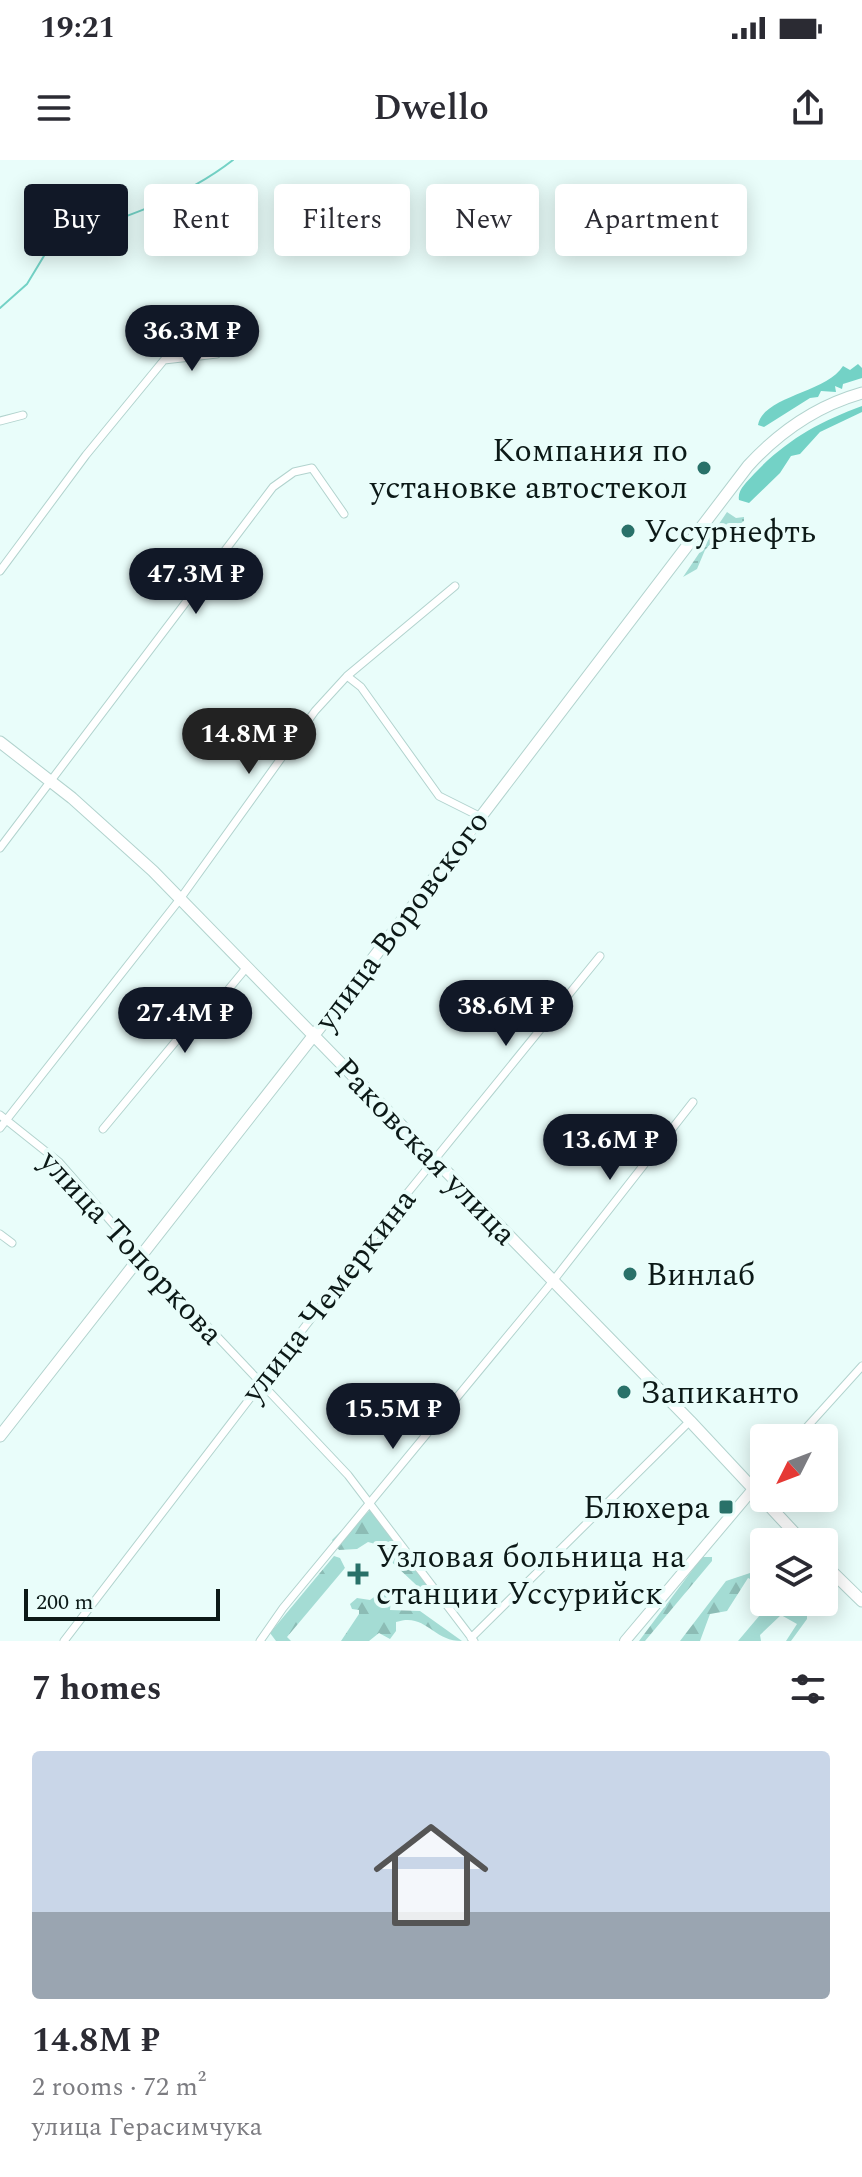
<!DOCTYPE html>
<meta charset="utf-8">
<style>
:root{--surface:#fff;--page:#f7f7f7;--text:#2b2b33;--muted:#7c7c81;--accent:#111827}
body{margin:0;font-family:Spectral,serif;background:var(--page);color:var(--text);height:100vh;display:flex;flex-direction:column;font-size:30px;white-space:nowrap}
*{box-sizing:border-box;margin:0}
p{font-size:26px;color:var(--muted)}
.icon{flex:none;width:44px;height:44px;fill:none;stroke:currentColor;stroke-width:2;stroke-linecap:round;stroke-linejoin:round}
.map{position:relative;height:1481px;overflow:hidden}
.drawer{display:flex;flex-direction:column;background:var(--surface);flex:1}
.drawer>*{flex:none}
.banner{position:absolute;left:24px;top:24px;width:814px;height:72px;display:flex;gap:16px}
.needle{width:52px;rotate:228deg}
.tools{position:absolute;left:750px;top:1264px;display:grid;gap:16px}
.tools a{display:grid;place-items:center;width:88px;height:88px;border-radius:8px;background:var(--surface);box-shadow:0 4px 20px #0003;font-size:40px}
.scale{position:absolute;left:24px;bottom:20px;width:196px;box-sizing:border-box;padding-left:8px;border:4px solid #0c1917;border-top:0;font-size:22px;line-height:28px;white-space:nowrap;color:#0c1917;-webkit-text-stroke:6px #e9fdfa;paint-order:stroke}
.price{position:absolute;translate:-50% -68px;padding:0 18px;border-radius:28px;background:var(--accent);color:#fff;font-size:26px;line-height:52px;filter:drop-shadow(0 2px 4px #0008)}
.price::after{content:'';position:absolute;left:50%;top:48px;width:24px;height:18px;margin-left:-12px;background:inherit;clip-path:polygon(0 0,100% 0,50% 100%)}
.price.selected{background:#222;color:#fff}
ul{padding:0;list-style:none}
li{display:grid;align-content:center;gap:16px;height:424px;padding:0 32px}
li span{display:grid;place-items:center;height:248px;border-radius:8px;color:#555}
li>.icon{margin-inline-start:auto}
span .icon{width:144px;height:144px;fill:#fffc;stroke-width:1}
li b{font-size:34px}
h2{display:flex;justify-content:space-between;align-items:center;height:96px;padding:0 32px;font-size:34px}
.pill{padding:0 28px;border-radius:8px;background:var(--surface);box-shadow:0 4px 20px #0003;font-size:28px;line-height:72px}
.pill.selected{background:var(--accent);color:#fff}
.status{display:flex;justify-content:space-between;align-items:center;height:56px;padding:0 40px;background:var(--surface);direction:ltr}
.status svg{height:22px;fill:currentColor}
header{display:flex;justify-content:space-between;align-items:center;height:104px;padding:0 32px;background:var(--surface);font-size:36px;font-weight:600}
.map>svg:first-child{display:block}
.forest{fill:url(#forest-firs)}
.wetland{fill:url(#wetland-marsh)}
.water{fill:#73d2c6}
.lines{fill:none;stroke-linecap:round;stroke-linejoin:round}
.stream{stroke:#73d2c6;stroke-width:2}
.minor-casing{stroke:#b2d3ce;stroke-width:9}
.secondary-casing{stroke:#b2d3ce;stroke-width:12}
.primary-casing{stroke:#b2d3ce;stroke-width:13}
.minor{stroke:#fff;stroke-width:7}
.secondary{stroke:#fff;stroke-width:10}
.primary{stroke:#fff;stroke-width:11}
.poi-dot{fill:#297169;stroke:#e9fdfa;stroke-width:3}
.labels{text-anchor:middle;stroke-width:8;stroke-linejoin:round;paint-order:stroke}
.poi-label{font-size:32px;fill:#0c1917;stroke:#e9fdfa;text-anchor:start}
.street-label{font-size:32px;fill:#0c1917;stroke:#e9fdfa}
</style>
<div class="status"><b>19:21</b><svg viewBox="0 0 49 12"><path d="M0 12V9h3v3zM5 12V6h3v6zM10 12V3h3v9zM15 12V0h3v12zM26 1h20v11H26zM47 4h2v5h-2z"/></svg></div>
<header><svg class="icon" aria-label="menu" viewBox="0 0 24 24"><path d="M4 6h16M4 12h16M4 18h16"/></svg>Dwello<svg class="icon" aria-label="share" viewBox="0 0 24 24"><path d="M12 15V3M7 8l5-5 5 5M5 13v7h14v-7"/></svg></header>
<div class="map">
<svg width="862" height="1481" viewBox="0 0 862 1481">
<defs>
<pattern id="forest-firs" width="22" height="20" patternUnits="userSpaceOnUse" patternTransform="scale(2)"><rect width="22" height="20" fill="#a4dcd4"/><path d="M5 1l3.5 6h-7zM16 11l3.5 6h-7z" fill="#8cbcb5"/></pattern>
<pattern id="wetland-marsh" width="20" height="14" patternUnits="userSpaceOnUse" patternTransform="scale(2)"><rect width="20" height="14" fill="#a4dcd4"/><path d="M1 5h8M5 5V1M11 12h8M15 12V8" fill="none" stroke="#8cbcb5"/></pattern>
</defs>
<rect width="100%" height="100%" fill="#e9fdfa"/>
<!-- forest -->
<path class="forest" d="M 370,1350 L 436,1436 L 428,1436 L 381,1392 L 379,1385 L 368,1382 L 357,1389 L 339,1390 L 332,1380 L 341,1371 L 346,1375 Z
M 334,1396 L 340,1398 L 345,1408 L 287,1477 L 291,1481 L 276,1481 L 270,1473 Z
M 702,1397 L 712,1397 L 712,1401 L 645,1481 L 639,1481 Z
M 756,1411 L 764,1416 L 764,1425 L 748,1418 L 727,1451 L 710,1454 L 700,1481 L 680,1481 L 726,1421 Z
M 378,1434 L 386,1434 L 391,1440 L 390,1450 L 420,1451 L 462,1481 C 432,1481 426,1452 396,1462 L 396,1471 L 390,1479 L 379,1473 L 369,1481 L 341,1481 L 359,1454 L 359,1450 L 352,1449 L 350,1444 L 357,1438 L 370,1440 Z
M 771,1442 L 797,1442 L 807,1450 L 807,1459 L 791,1481 L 786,1481 L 797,1464 L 781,1455 L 760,1475 L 761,1481 L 738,1481 Z"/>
<!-- wetland -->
<path class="wetland" d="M 727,352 L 736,358 L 744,357 L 744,361 L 727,373 L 725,369 L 705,390 L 697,409 L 683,417 Z"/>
<!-- water -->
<path class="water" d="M 858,204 L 862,208 L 862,218 L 843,224 L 842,229 L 835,226 L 836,232 L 821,231 L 818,237 L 810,238 L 764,267 L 758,265 C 763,236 826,233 843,206 L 850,210 Z
M 862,246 L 862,252 L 820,272 L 800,294 L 791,296 L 780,313 L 749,343 L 739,340 C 737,330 747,322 754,314 C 786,280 819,262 862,246 Z"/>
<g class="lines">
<!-- stream -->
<path class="stream" d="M 0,148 L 27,124 L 53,81 C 115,61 182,40 233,0"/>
<!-- minor casing -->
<g class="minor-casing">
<path id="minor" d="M 0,261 L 23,255
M 0,411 L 86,295 L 164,200 L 217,194
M 347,516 L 361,527 L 439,636 L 481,657
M 0,688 L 273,327 L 294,312 L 312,308 L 344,354
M 0,955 L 59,1002 L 141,1096 L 348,1315 L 474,1481
M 0,968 L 180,739 L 315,551 L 347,516 L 455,426
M 103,969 L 205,846 L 218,842 L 247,807
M 0,1074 L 12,1083
M 797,1278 L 862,1206
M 754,1328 L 764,1316
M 471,1478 L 690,1261
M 64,1481 L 405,1036 L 600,796
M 260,1481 L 283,1448 L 553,1121 L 693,942"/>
</g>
<!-- secondary casing -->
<g class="secondary-casing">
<path id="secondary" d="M 625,1481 L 754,1328"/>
</g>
<!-- primary casing -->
<g class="primary-casing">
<path id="primary" d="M 0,582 L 72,638 L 153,711 L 690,1261 L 803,1382
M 0,1276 L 339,843 L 748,306 C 780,271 816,246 862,233
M 824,1404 L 862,1441"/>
</g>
<!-- minor -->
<use href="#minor" class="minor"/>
<!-- secondary -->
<use href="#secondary" class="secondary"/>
<!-- primary -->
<use href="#primary" class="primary"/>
</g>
<!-- markers -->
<g class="poi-dot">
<circle cx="704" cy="308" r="8"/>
<circle cx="628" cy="371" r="8"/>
<circle cx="630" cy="1114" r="8"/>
<circle cx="624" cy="1232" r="8"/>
<rect x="718" y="1339" width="16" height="16" rx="4"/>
<path d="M354 1402h8v8h8v8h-8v8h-8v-8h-8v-8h8z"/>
</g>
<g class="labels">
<!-- poi labels -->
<g class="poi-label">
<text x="688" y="301" text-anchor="end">Компания по<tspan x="688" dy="37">установке автостекол</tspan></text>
<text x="644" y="382">Уссурнефть</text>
<text x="646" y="1125">Винлаб</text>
<text x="640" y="1243">Запиканто</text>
<text x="710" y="1358" text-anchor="end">Блюхера</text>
<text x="376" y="1407">Узловая больница на<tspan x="376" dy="37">станции Уссурийск</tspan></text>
</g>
<!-- street labels -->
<g class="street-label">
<text transform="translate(401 760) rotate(-53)" y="11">улица Воровского</text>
<text transform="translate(426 991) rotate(46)" y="11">Раковская улица</text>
<text transform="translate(132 1087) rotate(47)" y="11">улица Топоркова</text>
<text transform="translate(328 1135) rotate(-52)" y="11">улица Чемеркина</text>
</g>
</g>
</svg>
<div class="tools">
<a><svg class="needle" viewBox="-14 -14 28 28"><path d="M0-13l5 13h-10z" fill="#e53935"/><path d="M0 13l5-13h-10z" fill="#7c7c81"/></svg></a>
<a><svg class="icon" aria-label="layers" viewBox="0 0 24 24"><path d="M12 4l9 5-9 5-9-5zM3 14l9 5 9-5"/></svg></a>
</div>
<div class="scale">200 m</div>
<b class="price" style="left:192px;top:213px">36.3M ₽</b>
<b class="price" style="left:196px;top:456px">47.3M ₽</b>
<b class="price selected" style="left:249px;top:616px">14.8M ₽</b>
<b class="price" style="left:506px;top:888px">38.6M ₽</b>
<b class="price" style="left:185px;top:895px">27.4M ₽</b>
<b class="price" style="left:610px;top:1022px">13.6M ₽</b>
<b class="price" style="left:393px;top:1291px">15.5M ₽</b>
<div class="banner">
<a class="pill selected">Buy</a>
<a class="pill">Rent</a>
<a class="pill">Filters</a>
<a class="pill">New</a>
<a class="pill">Apartment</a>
</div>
</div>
<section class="drawer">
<h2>7 homes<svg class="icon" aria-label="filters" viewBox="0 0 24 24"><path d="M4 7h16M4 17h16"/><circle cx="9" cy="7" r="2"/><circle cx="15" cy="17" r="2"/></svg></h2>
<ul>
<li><span style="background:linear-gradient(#c9d6e8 65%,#9aa5b1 0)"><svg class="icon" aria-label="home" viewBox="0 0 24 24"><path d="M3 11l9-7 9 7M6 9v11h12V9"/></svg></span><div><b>14.8M ₽</b><p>2 rooms · 72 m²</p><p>улица Герасимчука</p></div></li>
</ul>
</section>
